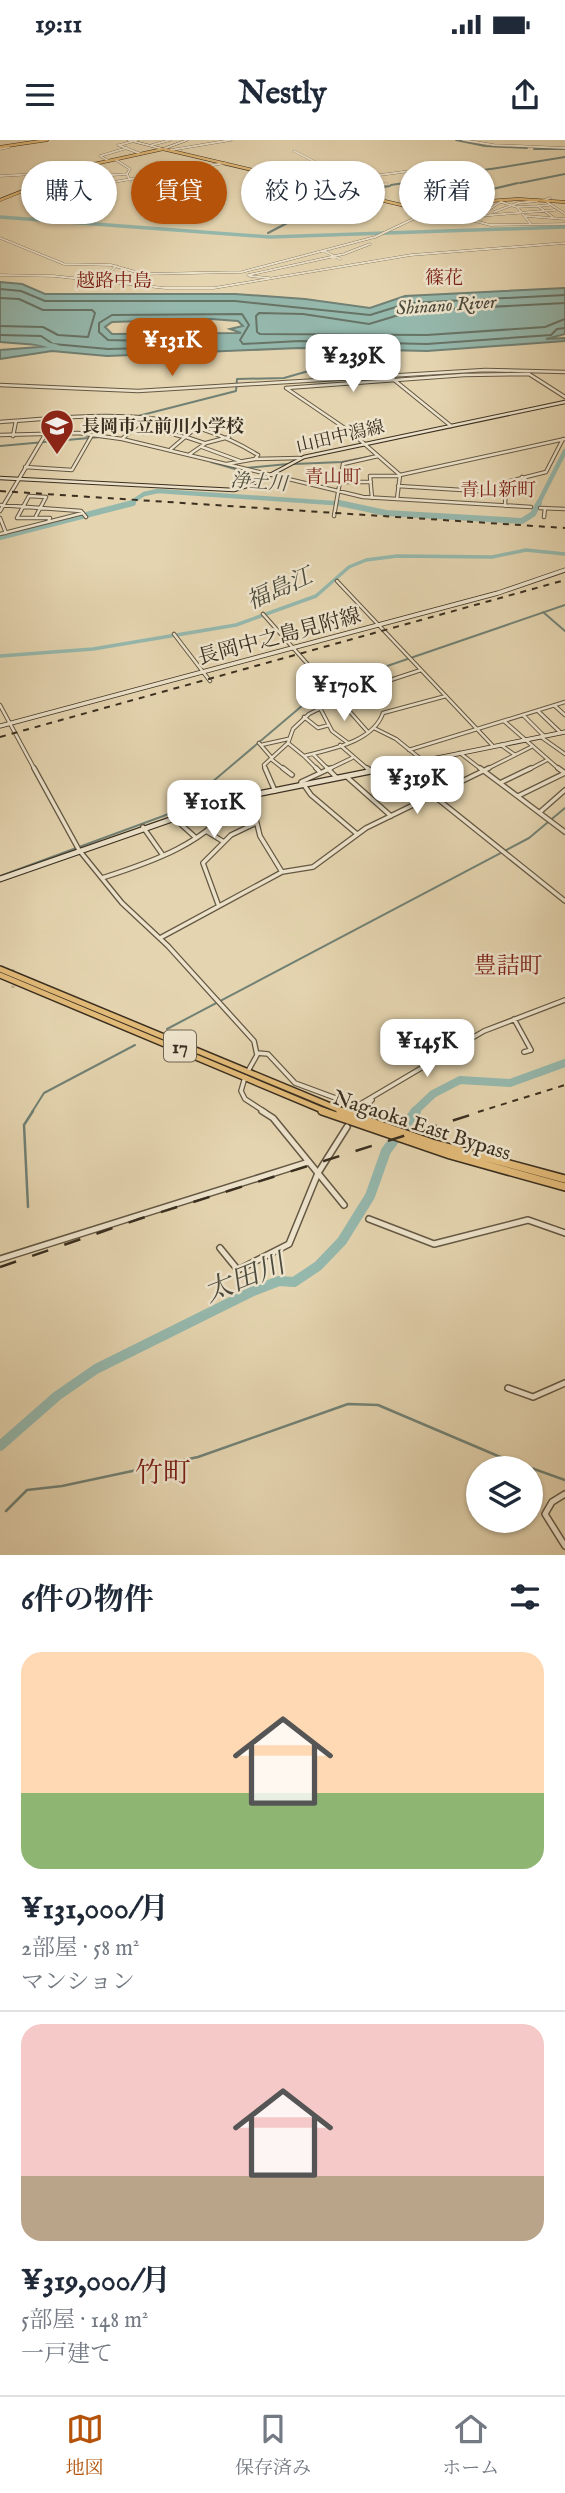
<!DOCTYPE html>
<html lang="ja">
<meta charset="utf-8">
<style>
:root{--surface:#fff;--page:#f6f6f7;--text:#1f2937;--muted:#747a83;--line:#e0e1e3;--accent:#b45309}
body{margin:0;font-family:"IM FELL English","Noto Serif JP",serif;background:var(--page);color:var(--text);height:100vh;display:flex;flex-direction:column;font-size:26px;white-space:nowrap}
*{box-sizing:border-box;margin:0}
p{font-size:23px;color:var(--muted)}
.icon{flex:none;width:38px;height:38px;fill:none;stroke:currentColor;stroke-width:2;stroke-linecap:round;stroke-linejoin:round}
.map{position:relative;height:1415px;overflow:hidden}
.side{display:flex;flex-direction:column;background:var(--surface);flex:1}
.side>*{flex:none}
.top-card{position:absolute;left:21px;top:21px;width:523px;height:63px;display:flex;gap:14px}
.buttons{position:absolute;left:466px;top:1316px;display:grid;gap:14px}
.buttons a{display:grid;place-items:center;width:77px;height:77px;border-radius:50%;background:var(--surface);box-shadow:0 2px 5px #0004;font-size:35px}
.price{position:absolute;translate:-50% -60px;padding:0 16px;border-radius:14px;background:#fff;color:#222;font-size:23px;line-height:46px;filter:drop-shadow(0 2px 4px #0008)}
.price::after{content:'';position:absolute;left:50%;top:42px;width:21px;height:16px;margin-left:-10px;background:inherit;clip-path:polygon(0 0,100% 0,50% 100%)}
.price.on{background:var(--accent);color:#fff}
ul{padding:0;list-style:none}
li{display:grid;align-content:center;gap:14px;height:371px;padding:0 21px}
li+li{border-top:2px solid var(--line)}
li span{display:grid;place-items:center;height:217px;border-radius:21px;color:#555}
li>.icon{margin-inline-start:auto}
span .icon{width:126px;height:126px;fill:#fffc;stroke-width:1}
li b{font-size:30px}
h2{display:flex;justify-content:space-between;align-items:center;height:84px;padding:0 21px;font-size:30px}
.chip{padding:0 24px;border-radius:32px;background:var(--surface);box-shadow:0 2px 5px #0004;font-size:24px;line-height:63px}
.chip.on{background:var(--accent);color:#fff}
.status{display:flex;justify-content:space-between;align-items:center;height:49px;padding:0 35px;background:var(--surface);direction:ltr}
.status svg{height:19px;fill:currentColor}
header{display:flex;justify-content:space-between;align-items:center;height:91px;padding:0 21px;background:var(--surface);font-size:32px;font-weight:700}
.menu{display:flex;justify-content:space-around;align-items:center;height:98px;border-top:2px solid var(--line);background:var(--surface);font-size:19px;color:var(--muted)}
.menu a{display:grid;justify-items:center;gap:4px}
.menu .on{color:var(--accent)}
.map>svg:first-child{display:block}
.water{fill:#95b8ad;stroke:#718175;stroke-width:2;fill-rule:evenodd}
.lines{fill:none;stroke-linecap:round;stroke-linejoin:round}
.shore{stroke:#687466;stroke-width:2}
.stream-far1{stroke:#718175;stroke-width:2}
.stream{stroke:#718175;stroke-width:2.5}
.canal{stroke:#95b8ad;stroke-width:3.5}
.river-far4{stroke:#95b8ad;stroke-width:3.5}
.river-far3{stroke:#95b8ad;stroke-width:4.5}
.river-far2{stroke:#95b8ad;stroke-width:6}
.river-far1{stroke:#95b8ad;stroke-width:8}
.river{stroke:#95b8ad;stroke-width:10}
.minor-tunnel{stroke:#c2b392;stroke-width:3.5;stroke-dasharray:3.5 2;stroke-linecap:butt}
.minor-far3-casing{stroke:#645844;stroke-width:2.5}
.minor-far2-casing{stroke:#645844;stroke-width:4.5}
.minor-far1-casing{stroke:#645844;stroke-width:6}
.minor-casing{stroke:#645844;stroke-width:8}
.tertiary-far1-casing{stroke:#645844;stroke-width:2.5}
.tertiary-casing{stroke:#645844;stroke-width:4.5}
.secondary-far3-casing{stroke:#3a2f20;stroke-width:2.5}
.secondary-far2-casing{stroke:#3a2f20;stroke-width:4.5}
.secondary-far1-casing{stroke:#3a2f20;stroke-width:5}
.secondary-casing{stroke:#3a2f20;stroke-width:7}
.trunk-far2-casing{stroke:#3a2f20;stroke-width:3.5}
.trunk-far1-casing{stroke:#3a2f20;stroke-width:8}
.trunk-casing{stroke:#3a2f20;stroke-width:10}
.motorway-casing{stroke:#3a2f20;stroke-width:3.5}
.minor-far3{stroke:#ede3cb;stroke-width:2}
.minor-far2{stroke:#ede3cb;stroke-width:2.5}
.minor-far1{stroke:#ede3cb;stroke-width:3.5}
.minor{stroke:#ede3cb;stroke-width:5}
.tertiary-far1{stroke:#ede3cb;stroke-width:2}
.tertiary{stroke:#ede3cb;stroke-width:2.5}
.secondary-far3{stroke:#ede3cb;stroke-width:2}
.secondary-far2{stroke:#ede3cb;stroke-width:2.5}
.secondary-far1{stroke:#ede3cb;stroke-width:3.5}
.secondary{stroke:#ede3cb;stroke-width:4.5}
.trunk-far2{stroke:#e2ba78;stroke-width:2.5}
.trunk-far1{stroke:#e2ba78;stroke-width:5}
.trunk{stroke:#e2ba78;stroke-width:7}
.motorway{stroke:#e2ba78;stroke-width:2.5}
.rail-far1{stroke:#3a2f20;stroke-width:2;stroke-dasharray:6 6;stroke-linecap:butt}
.rail{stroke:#3a2f20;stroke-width:2.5;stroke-dasharray:17 17;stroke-linecap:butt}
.labels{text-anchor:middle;stroke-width:5;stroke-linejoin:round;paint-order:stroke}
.far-poi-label{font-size:18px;font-weight:bold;fill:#3a2f20;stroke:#ede3cb;text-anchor:start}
.far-street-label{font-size:18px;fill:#3a2f20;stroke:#ede3cb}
.far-neighbourhood-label{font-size:19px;fill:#7a1f14;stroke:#ede3cb}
.far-water-label{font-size:19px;font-style:italic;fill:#4c4a3c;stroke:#ede3cb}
.shield{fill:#ede3cb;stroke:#706553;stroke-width:2}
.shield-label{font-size:19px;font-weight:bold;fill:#3a2f20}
.street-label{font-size:21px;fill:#3a2f20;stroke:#ede3cb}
.water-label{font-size:23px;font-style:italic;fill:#4c4a3c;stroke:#ede3cb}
.neighbourhood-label{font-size:23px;fill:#7a1f14;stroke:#ede3cb}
.near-water-label{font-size:28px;font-style:italic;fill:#4c4a3c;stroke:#ede3cb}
.near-neighbourhood-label{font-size:28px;fill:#7a1f14;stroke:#ede3cb}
</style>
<div class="status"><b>19:11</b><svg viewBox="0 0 49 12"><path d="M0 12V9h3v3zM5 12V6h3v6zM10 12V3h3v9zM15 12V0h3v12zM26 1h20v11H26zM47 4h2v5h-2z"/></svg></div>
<header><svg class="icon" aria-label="menu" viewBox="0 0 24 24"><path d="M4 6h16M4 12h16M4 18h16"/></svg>Nestly<svg class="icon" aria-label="share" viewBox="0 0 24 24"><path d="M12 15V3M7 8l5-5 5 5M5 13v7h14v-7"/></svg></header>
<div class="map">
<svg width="565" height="1415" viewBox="0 0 565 1415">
<rect width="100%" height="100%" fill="#e4d4af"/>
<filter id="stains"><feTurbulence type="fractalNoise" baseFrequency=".00286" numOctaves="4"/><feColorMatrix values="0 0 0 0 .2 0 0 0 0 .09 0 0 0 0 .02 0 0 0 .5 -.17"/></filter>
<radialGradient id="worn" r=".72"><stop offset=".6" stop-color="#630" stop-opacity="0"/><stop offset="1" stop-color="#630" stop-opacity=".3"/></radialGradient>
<!-- water -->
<path class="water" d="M 0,142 L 22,144 L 45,154 L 235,154 L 305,159 L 370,168 L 405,156 L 565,148 L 565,194 L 546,199 L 565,198 L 565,201 L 427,211 L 299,208 L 107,216 L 52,211 L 0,219 L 0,210 L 51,206 L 0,202 ZM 211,179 L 238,181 L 243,186 L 230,189 L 241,193 L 112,194 L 105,187 L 112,182 Z"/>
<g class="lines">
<!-- shore -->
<path class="shore" d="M 0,149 L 21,151 L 45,161 L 235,161 L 370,175 L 409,163 L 565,155
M 0,158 L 19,159 L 43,170 L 92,170 L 95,173 L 88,197 L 58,195 L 43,187 L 0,186
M 565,163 L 412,171 L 369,184 L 303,174 L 259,173 L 256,176 L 257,192 L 260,194 L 427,195 L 545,187 L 565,179
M 0,195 L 41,196 L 53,204 L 108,209 L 147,208 L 150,205 L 148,201 L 108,200 L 99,192 L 99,183 L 112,175 L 242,174 L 249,185 L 240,200 L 243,204 L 299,201 L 427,204 L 551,195 L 557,189 L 565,188"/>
<!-- stream-far1 -->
<path class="stream-far1" d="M 456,0 L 485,6 L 527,8
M 534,9 L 565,9
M 491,29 L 565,17
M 426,40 L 490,29
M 520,43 L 565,34
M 391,45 L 424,40
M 360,51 L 390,46
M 459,57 L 518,43
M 442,64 L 457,57
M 320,67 L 343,55
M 422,74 L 426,71
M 268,93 L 318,67
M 138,276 L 236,251 L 237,239 L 284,238 L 319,228 L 337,208
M 0,306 L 100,297
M 211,322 L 235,329 L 288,324
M 294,324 L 342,322 L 373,316
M 543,472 L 565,491
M 0,736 L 166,675 L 198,654 L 323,548 L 565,465
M 167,889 L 529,698 L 565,668
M 32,972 L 44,953 L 135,905"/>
<!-- stream -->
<path class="stream" d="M 28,1067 L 24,985 L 33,971
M 6,1371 L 27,1350 L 62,1346 L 198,1317 L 348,1264 L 378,1265 L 498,1316 L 565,1340"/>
<!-- canal -->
<path class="canal" d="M 0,516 L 93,509 L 236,485 L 316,456 L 349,427 L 366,420 L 397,416 L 492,417 L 526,410 L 565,414"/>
<!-- river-far4 -->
<path class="river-far4" d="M 0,77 L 270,97 L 565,87"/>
<!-- river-far3 -->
<path class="river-far3" d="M 25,199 L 57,207
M 129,364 L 144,354 L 158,351 L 347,364
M 538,364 L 565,311"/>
<!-- river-far2 -->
<path class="river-far2" d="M 339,363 L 386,373 L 522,381 L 533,374 L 539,363
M 0,397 L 133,363"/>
<!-- river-far1 -->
<path class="river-far1" d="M 414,972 L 433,954 L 460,940 L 510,943 L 565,923"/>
<!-- river -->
<path class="river" d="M 0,1306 L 57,1256 L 96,1229 L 253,1151 L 279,1141 L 294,1142 L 318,1126 L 342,1101 L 370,1056 L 386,1011 L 416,971"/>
<!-- minor-tunnel -->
<path class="minor-tunnel" d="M 13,829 L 13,848"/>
<!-- minor-far3 casing -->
<g class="minor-far3-casing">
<path id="minor-far3" d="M 463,0 L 494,5 L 565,8
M 118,5 L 141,14
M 120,5 L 137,0
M 152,5 L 170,0
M 0,9 L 9,7
M 171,10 L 231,0
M 294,11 L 348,39
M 116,20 L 130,29 L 127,34 L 130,41
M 109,21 L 100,16 L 127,8
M 335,31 L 353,31 L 371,36
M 280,33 L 267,29 L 283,34
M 318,34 L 384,60
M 0,36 L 71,32
M 266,40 L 329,24
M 297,40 L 328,30
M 312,44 L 410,31
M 96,45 L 225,23
M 96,45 L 101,39 L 99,36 L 127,34
M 320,47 L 305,50 L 320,58
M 550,58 L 544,60 L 565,74
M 293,62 L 305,64 L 332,48 L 387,44
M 501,62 L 517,67 L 530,83
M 466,64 L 484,72
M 549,65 L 538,66 L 554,78
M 517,67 L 538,66
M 426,68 L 490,85 L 565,84
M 494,72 L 518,63 L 537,61
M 482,74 L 502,61
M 526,76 L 565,79
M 467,77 L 555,70
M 0,98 L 64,124 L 111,125 L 143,134 L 242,132 L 375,97 L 430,71
M 324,111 L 340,119
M 248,135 L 344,114 L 370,104
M 250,136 L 269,138
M 101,142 L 116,126"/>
</g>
<!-- minor-far2 casing -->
<g class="minor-far2-casing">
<path id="minor-far2" d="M 393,239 L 451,286
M 0,245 L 138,251 L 485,230 L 565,232
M 62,280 L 58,289 L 68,293
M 0,282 C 94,276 173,263 258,315 L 255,319
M 164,290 L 173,281
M 161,291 L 184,297
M 143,293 L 191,286
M 0,295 L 78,293 L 122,299 L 363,357 L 397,359 L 400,335
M 13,296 L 16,281
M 186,297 L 204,303
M 122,299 L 146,277
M 202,307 L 240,321
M 171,309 L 198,286
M 190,314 L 206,303 L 229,297
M 227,324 L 255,319 L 300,318
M 25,327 L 72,330 L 92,295
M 340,342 L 371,342
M 398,346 L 527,354 L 528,343 L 522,337
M 372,358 L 370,336 L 399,336
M 0,365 L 81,371 L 86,377
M 0,371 L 45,295
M 36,376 L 46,357 L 29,356 L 17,378 L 50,378 L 48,382
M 334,376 L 343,324 L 378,316
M 544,377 L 545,368
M 0,378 L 6,393
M 0,394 L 83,373
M 337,441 L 493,606
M 263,474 L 367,591
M 174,494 L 210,541
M 0,565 L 35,630
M 555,566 L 565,575
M 320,568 L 332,591 L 348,603
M 538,571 L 561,593
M 523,575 L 544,596
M 304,577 L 318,588 L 329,585
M 504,581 L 560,630
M 374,588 L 396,599 L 422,620
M 541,597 L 565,614
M 259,603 L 272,618
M 288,603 L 304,616 C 331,609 373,602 383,573 L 446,556
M 261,605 L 288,599
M 340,605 L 369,630
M 501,605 L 515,615
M 409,610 L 565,562
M 460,613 L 482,630
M 313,614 L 329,630
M 304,616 L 318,630
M 271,619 L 285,630
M 397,626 L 401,630
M 266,630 L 264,625 L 288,603 L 293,589 L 309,574 L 351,553 L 421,530
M 327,630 L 352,618
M 485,630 L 531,607
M 528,630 L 547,620"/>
</g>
<!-- minor-far1 casing -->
<g class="minor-far1-casing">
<path id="minor-far1" d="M 34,628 L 79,710 L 122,763 L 168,806 L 254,901 L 257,915 L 248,931
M 265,628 L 275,651
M 283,628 L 292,635
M 316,628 L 319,631
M 327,628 L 337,638
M 367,628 L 370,630
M 399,628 L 565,761
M 480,628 L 565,692
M 558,628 L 565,633
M 347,637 L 391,676
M 500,643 L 531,628
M 301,645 L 301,642 L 331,628
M 304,645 L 311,655 L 357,694
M 250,655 L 260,696 L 282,732
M 518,656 L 565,633
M 540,672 L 565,650
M 175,679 L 195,697
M 143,687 L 162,714
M 206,691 L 224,702
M 102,738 C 152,722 208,703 238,658
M 218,764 L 203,723 L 231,695 L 254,684
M 160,798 L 282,732 L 313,727 L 366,688 L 489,628
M 514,879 L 531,910 L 524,912
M 257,913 L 268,914 L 295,943 L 357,966 L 484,891 L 565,860
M 245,937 L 241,951 L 245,959 L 265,972
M 361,971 L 372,960"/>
</g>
<!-- minor casing -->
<g class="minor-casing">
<path id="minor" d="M 262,971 L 273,978 L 344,1065
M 369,1079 L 434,1104 L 528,1080 L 565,1093
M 220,1108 L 238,1130 L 289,1104 L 318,1033 L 347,987
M 0,1119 L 309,1022
M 508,1248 L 533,1257 L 565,1243
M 565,1354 L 552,1362 L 545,1374 L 565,1406"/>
</g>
<!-- tertiary-far1 casing -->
<g class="tertiary-far1-casing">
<path id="tertiary-far1" d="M 0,135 L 54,136 L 165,148 L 214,148 L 411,115 L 565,103"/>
</g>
<!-- tertiary casing -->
<g class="tertiary-casing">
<path id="tertiary" d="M 565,257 L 529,234 L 464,235 L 286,248 L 352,293 L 400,335 L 565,299
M 397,359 L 531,367
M 505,366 L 506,342 L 546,332 L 563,299
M 540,368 L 565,369"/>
</g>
<!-- secondary-far3 casing -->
<g class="secondary-far3-casing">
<path id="secondary-far3" d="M 128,0 L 163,9 L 187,0"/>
</g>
<!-- secondary-far2 casing -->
<g class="secondary-far2-casing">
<path id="secondary-far2" d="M 0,338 L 234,350 L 253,344 L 304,317 L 565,262"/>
</g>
<!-- secondary-far1 casing -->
<g class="secondary-far1-casing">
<path id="secondary-far1" d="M 0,586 L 498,453 L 565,430
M 378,630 L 565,592"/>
</g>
<!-- secondary casing -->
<g class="secondary-casing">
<path id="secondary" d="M 0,739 L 227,660 L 387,628"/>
</g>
<!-- trunk-far2 casing -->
<g class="trunk-far2-casing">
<path id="trunk-far2" d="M 0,60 L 85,26 L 163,9 L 410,67 L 518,59 L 565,62"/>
</g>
<!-- trunk-far1 casing -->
<g class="trunk-far1-casing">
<path id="trunk-far1" d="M 0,829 L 345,972
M 0,835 L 327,972"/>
</g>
<!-- trunk casing -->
<g class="trunk-casing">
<path id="trunk" d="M 322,971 L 450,1015 L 565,1047
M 340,971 L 435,1004 L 565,1039"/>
</g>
<!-- motorway casing -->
<g class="motorway-casing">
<path id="motorway" d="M 0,7 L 47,0"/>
</g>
<!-- minor-far3 -->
<use href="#minor-far3" class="minor-far3"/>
<!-- minor-far2 -->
<use href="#minor-far2" class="minor-far2"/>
<!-- minor-far1 -->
<use href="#minor-far1" class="minor-far1"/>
<!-- minor -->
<use href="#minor" class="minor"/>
<!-- tertiary-far1 -->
<use href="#tertiary-far1" class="tertiary-far1"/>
<!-- tertiary -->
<use href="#tertiary" class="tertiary"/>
<!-- secondary-far3 -->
<use href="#secondary-far3" class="secondary-far3"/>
<!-- secondary-far2 -->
<use href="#secondary-far2" class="secondary-far2"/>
<!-- secondary-far1 -->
<use href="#secondary-far1" class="secondary-far1"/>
<!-- secondary -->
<use href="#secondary" class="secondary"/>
<!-- trunk-far2 -->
<use href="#trunk-far2" class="trunk-far2"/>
<!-- trunk-far1 -->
<use href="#trunk-far1" class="trunk-far1"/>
<!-- trunk -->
<use href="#trunk" class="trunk"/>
<!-- motorway -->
<use href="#motorway" class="motorway"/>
<!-- rail-far1 -->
<path class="rail-far1" d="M 0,351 L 565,388
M 0,597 L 565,440
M 478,972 L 565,945"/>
<!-- rail -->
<path class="rail" d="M 0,1127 L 139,1079 L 483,971"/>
</g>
<!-- icons -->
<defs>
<g id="school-pin" transform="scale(1.75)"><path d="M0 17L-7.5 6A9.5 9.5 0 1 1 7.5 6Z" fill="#8f2418" stroke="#ede3cb"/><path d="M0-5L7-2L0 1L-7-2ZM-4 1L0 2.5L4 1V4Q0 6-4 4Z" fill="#fff"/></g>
</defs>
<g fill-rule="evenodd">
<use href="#school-pin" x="57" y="286"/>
</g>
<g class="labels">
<!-- far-poi labels -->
<g class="far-poi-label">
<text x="82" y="292">長岡市立前川小学校</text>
</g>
<!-- far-street labels -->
<g class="far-street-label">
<text transform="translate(340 296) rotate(-13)" y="6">山田中潟線</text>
</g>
<!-- far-neighbourhood labels -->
<g class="far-neighbourhood-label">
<text x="444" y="144">篠花</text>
<text x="114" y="147">越路中島</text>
<text x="333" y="343">青山町</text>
<text x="498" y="356">青山新町</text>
</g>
<!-- far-water labels -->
<g class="far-water-label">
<text transform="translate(446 164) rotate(-4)" y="7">Shinano River</text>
<text transform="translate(259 341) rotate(4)" y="7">浄土川</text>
</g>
<!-- shield labels -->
<rect class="shield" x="164" y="890.5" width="32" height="31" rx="5"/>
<g class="shield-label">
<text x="180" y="913">17</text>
</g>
<!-- street labels -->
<g class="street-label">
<text transform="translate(279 496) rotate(-15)" y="7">長岡中之島見附線</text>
<text transform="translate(422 985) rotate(18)" y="7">Nagaoka East Bypass</text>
</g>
<!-- water labels -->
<g class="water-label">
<text transform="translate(279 448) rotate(-24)" y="8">福島江</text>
</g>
<!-- neighbourhood labels -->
<g class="neighbourhood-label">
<text x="508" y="833">豊詰町</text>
</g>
<!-- near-water labels -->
<g class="near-water-label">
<text transform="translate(244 1137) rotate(-22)" y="10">太田川</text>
</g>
<!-- near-neighbourhood labels -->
<g class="near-neighbourhood-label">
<text x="163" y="1342">竹町</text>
</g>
</g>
<rect width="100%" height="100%" filter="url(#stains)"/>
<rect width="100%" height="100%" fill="url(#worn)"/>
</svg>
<div class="buttons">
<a><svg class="icon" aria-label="layers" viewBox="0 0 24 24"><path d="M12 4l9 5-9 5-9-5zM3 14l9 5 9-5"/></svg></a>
</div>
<b class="price on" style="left:172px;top:238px">¥131K</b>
<b class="price" style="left:353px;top:254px">¥239K</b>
<b class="price" style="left:344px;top:583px">¥170K</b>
<b class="price" style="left:417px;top:676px">¥319K</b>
<b class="price" style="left:214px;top:700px">¥101K</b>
<b class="price" style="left:427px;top:939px">¥145K</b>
<div class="top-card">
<a class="chip">購入</a>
<a class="chip on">賃貸</a>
<a class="chip">絞り込み</a>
<a class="chip">新着</a>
</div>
</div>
<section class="side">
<h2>6件の物件<svg class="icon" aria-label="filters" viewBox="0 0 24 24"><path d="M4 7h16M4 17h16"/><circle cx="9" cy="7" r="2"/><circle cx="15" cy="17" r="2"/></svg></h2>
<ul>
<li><span style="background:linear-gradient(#ffd9b3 65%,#8fb573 0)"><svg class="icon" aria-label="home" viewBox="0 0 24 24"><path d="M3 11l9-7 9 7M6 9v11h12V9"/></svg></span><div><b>¥131,000/月</b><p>2部屋 · 58 m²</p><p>マンション</p></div></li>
<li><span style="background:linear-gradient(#f6c9c9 70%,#b9a48a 0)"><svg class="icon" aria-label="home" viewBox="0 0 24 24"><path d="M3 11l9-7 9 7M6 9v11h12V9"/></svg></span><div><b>¥319,000/月</b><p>5部屋 · 148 m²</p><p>一戸建て</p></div></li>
</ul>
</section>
<nav class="menu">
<a class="on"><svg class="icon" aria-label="map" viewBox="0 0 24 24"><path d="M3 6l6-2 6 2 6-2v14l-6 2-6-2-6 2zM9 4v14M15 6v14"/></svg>地図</a>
<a><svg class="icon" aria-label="saved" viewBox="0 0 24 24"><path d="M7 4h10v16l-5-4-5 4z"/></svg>保存済み</a>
<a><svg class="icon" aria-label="home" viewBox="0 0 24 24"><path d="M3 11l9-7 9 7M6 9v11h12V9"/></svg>ホーム</a>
</nav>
